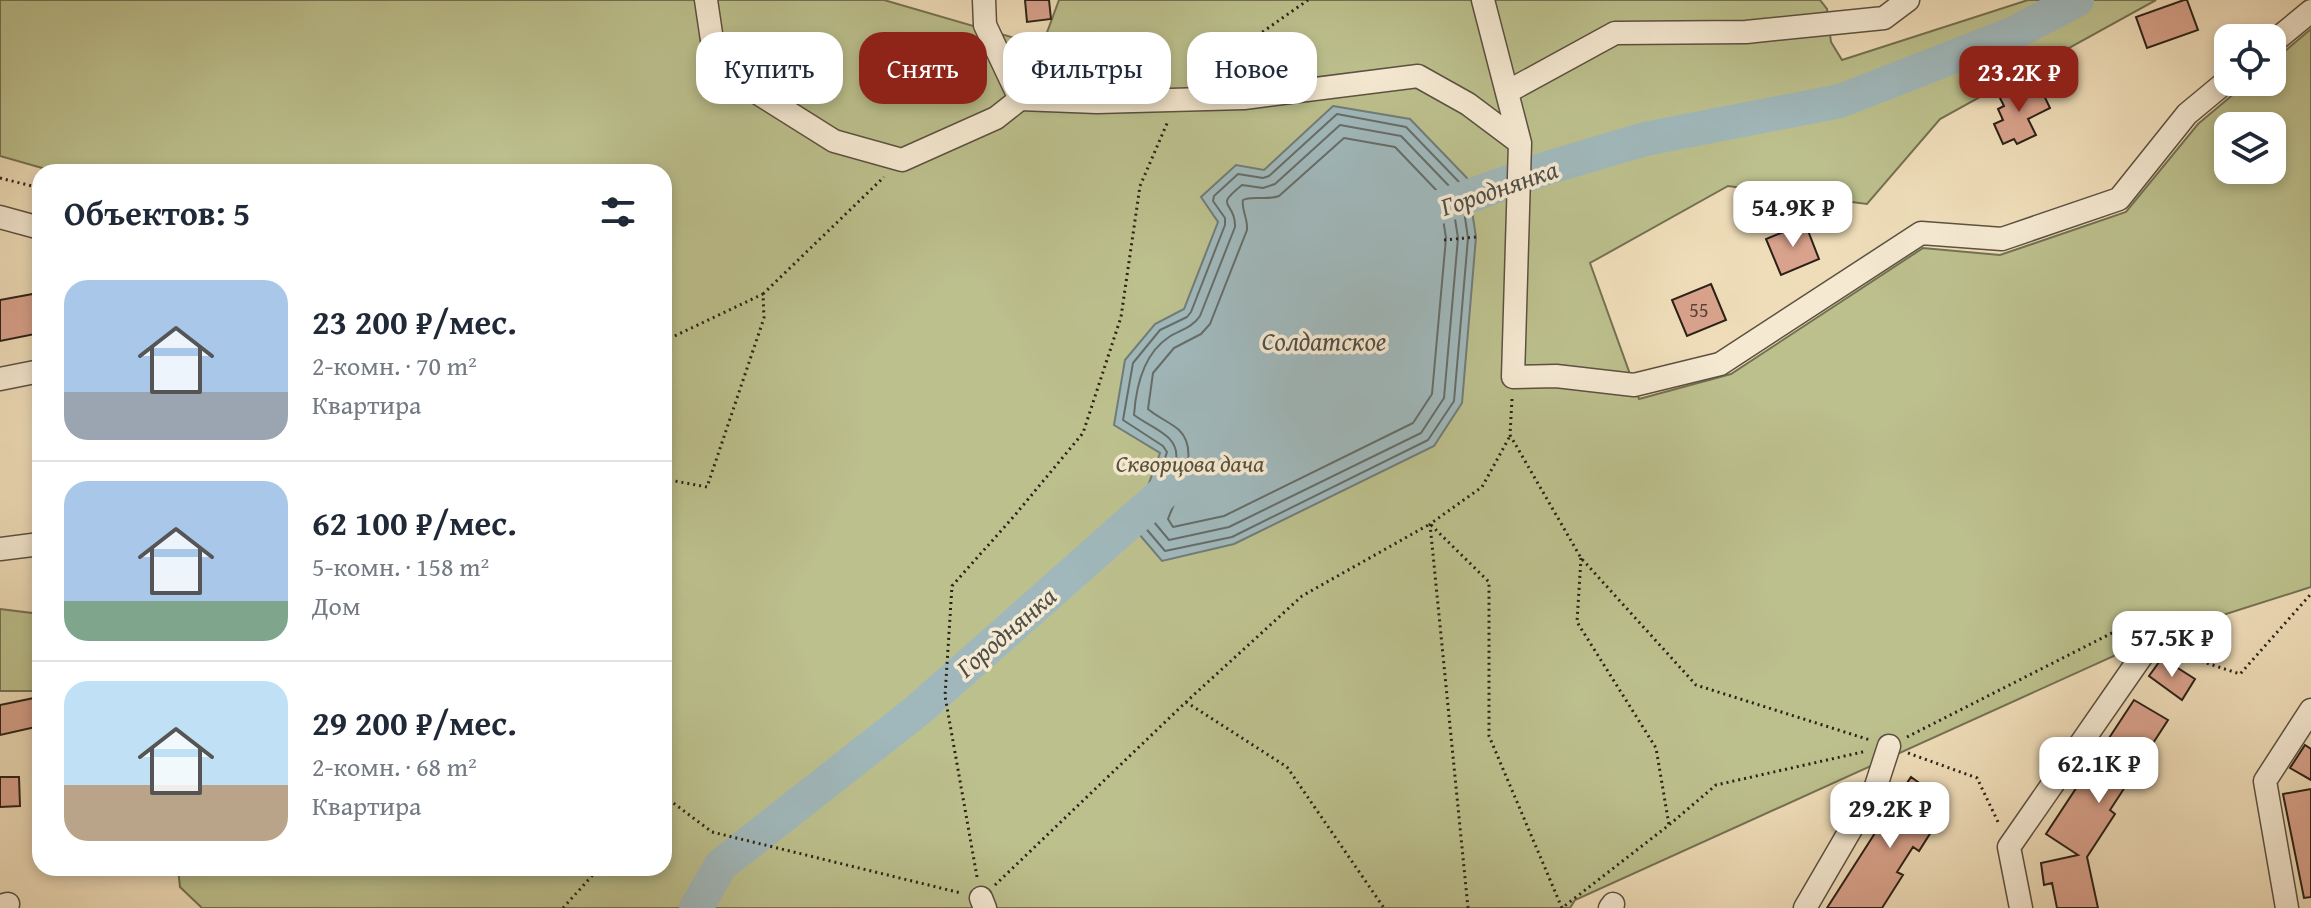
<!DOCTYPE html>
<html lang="ru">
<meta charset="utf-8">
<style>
:root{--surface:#fff;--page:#f2f2f3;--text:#1f2937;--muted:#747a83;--line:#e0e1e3;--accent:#8f2418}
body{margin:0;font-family:"Gentium Book Plus",serif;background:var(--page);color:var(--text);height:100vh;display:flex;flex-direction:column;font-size:30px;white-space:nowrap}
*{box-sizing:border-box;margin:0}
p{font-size:26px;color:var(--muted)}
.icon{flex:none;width:44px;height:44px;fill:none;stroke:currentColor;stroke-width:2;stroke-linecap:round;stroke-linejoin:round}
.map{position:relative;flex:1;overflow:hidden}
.sheet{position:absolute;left:32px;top:164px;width:640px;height:712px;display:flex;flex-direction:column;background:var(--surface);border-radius:24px;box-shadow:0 4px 12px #0003}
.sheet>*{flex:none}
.hud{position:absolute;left:696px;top:32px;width:760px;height:72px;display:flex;gap:16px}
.buttons{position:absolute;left:2214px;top:24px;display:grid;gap:16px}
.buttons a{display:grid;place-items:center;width:72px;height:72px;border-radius:16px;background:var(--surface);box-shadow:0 4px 12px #0003;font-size:40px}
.price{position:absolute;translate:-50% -68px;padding:0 18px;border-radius:16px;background:#fff;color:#222;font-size:26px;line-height:52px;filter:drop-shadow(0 2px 4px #0008)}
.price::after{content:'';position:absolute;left:50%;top:48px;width:24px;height:18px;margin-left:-12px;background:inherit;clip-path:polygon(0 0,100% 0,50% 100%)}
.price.on{background:var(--accent);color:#fff}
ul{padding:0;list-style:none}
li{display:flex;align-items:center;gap:24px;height:200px;padding:0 32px}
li+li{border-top:2px solid var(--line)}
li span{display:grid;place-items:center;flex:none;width:224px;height:160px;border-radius:24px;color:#555}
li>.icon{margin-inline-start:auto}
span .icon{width:96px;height:96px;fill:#fffc;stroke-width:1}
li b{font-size:34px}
h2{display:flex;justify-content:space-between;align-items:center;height:96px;padding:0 32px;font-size:34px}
.pill{padding:0 28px;border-radius:24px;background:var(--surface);box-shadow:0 4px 12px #0003;font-size:28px;line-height:72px}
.pill.on{background:var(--accent);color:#fff}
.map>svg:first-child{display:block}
.green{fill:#bcc08d;stroke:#747152;stroke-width:2;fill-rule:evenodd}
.water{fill:#a0b8bb;stroke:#717c79;stroke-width:2}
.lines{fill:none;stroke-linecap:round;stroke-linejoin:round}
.shore{stroke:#666d69;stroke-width:2}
.river{stroke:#a0b8bb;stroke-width:34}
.building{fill:#d9a28c;stroke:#2b2217;stroke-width:2}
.minor-casing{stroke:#5c5140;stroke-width:25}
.path{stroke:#2b2217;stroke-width:3;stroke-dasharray:2 4;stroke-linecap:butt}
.minor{stroke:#f5e9d2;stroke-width:22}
.labels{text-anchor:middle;stroke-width:7;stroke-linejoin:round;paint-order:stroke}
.number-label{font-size:20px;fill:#564234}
.park-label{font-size:24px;font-style:italic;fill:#56513a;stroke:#f5e9d2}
.water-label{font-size:26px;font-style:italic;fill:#4e4f48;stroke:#f5e9d2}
</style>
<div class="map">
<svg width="2311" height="908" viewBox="0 0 2311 908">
<rect width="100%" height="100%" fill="#efddb9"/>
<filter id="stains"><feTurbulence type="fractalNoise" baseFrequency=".0025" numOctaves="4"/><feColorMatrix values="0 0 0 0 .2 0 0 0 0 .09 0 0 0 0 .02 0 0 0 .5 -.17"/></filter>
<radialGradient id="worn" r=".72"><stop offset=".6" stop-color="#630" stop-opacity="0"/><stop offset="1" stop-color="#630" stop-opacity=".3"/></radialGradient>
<!-- green -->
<path class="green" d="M 0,0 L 884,0 L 1042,46 L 1059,0 L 1820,0 L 1827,9 L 1831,42 L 1842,60 L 2028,0 L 2156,0 L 1940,119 L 1867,204 L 1728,186 L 1590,263 L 1639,399 L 1731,374 L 1923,248 L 2000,255 L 2126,212 L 2198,124 L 2248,82 L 2272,82 L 2272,62 L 2311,29 L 2311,587 L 2160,635 L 1575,900 L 1570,908 L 202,908 L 180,887 L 178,868 L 664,868 L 664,172 L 56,172 L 0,156 ZM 2228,126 L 2272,126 L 2272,170 L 2228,170 Z
M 0,609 L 40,614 L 40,691 L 0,691 Z"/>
<!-- water -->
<path class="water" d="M 1333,106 L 1410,119 L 1467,178 L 1476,237 L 1462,403 L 1434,446 L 1234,544 L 1162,561 L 1133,527 L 1160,453 L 1114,425 L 1125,360 L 1155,324 L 1184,309 L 1218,222 L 1201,197 L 1236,165 L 1264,170 Z"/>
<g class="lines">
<!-- shore -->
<path class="shore" d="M 1337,114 L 1406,127 L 1460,183 L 1468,238 L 1454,401 L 1428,440 L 1232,537 L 1165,551 L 1143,525 L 1167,452 L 1163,446 L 1123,420 L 1133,363 L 1160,330 L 1187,317 L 1191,312 L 1225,225 L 1225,218 L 1213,201 L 1214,196 L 1238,174 L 1263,178 L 1269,176 Z
M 1340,125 L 1401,136 L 1450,187 L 1458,238 L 1444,398 L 1421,433 L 1229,527 L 1169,540 L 1154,522 L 1176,460 C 1180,435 1151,428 1134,415 C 1136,386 1143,354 1169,337 C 1180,330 1192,328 1200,316 L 1235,227 C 1236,200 1212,209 1242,185 L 1263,188 L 1275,184 Z
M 1344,138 L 1395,147 L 1439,193 L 1446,238 L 1432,394 L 1413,423 L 1224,516 L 1173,527 L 1168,519 C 1177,495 1202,452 1179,430 C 1170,422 1157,417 1148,409 L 1153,373 L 1174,348 L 1201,334 L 1210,324 L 1247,230 C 1248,218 1241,209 1243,200 C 1252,195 1266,201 1279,196 Z"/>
<!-- river -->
<path class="river" d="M 1429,213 L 1431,210 L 1547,168 L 1645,139 L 1840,101 L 2014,33 L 2077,0
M 696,908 L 721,865 L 918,710 L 1172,485"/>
</g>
<!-- building -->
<path class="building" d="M 1025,0 L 1049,0 L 1051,19 L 1027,22 Z
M 2184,0 L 2187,0 L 2198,30 L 2147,48 L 2136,17 Z
M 2016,83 L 2023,97 L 2041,89 L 2050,108 L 2028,119 L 2036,135 L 2017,144 L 2014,139 L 2003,144 L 1994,124 L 2003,120 L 1998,109 L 2004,106 L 1997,92 Z
M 1805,223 L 1819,259 L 1781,275 L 1766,239 Z
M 1711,284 L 1726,320 L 1687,336 L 1672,300 Z
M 38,293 L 40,333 L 0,341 L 0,300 Z
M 2162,658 L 2195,679 L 2182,700 L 2149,676 Z
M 34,698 L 40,726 L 0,735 L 0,705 Z
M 2134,700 L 2168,720 L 2148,751 L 2154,755 L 2133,787 L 2127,784 L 2110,810 L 2115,814 L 2087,857 L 2098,908 L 2057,908 L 2052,883 L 2044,885 L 2041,863 L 2078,855 L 2046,834 Z
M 2305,745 L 2311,749 L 2311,780 L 2290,768 Z
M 0,777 L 19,777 L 20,806 L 0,807 Z
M 1911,777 L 1943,800 L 1935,814 L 1940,818 L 1919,851 L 1913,847 L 1897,872 L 1903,875 L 1882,908 L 1827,908 L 1884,819 L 1886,821 L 1902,797 L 1899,795 Z
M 2311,789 L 2311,897 L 2304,898 L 2283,794 Z"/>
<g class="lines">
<!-- minor casing -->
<g class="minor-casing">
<path id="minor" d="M 706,0 L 716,67 L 834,141 L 902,160 L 996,118 L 1020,99
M 984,0 L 985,25 L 1020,99 L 1097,102 L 1244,98 L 1418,76 L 1468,104 L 1520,143
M 1483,0 L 1520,143 L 1513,377 L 1556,376 L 1634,385 L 1720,364 L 1921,233 L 2002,239 L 2119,199 L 2187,114 L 2228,80
M 2272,43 L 2311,11
M 1507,92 L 1615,33 L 1746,32 L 1884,18 L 1908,0
M 0,217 L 40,228
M 0,379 L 40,371
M 0,549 L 40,544
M 981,898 L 985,908
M 0,906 L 8,904
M 1610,908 L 1613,904
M 1805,908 L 1876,786 L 1889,746
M 2021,908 L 2009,847 L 2150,644
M 2287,908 L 2265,781 L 2311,710"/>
</g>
<!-- path -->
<path class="path" d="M 1206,77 L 1261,33 L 1308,0
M 0,178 L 40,188
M 1444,240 L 1476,237
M 763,294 L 884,177
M 664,341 L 763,294 L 764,318 L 707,487 L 664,479
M 1512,399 L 1510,435 L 1581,558 L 1696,685 L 1870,740
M 1581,558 L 1577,622 L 1656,748 L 1669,825
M 2167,650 L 2240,674 L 2311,594
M 1186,702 L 1287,767 L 1384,908
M 1907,737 L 2114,632 L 2129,637
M 1908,753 L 1977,778 L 1999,824
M 664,796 L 712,832 L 961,893
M 977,877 L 945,696 L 952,586 L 1015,515 L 1083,433 L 1121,317 L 1140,186 L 1168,121
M 995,885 L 1186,702 L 1302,596 L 1430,524 L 1489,582 L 1489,736 L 1562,908 L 1669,825 L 1716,785 L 1867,751
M 563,908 L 599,868
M 1468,908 L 1430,524 L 1482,487 L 1510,436"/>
<!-- minor -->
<use href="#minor" class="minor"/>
</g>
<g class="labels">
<!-- number labels -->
<g class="number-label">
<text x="1699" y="317">55</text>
</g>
<!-- park labels -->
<g class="park-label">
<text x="1190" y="472">Скворцова дача</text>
</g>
<!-- water labels -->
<g class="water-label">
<text transform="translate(1499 188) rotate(-19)" y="9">Городнянка</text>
<text x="1324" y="350">Солдатское</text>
<text transform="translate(1006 632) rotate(-41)" y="9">Городнянка</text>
</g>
</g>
<rect width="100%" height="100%" filter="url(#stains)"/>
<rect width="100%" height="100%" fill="url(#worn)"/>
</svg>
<div class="buttons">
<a><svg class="icon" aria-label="locate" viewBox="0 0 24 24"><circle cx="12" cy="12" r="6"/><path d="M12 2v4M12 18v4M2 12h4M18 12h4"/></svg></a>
<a><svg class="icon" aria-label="layers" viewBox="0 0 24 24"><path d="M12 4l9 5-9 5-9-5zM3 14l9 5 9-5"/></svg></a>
</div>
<b class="price on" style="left:2019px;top:114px">23.2K ₽</b>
<b class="price" style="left:1793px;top:249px">54.9K ₽</b>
<b class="price" style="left:2172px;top:679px">57.5K ₽</b>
<b class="price" style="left:2099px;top:805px">62.1K ₽</b>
<b class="price" style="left:1890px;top:850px">29.2K ₽</b>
<div class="hud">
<a class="pill">Купить</a>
<a class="pill on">Снять</a>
<a class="pill">Фильтры</a>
<a class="pill">Новое</a>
</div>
<section class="sheet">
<h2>Объектов: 5<svg class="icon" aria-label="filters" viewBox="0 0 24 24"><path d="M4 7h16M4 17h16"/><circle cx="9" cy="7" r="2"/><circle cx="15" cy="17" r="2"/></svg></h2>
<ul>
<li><span style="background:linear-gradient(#a9c7e8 70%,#9aa5b1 0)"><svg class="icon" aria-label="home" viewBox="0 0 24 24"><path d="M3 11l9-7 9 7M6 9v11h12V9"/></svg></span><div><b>23 200 ₽/мес.</b><p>2-комн. · 70 m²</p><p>Квартира</p></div></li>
<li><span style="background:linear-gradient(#a9c7e8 75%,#7fa58c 0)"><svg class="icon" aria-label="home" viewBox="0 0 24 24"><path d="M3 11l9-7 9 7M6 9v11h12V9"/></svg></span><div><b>62 100 ₽/мес.</b><p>5-комн. · 158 m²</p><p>Дом</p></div></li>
<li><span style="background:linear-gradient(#bfe0f5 65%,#b9a48a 0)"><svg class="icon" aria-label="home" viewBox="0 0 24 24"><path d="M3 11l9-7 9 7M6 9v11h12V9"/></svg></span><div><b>29 200 ₽/мес.</b><p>2-комн. · 68 m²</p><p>Квартира</p></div></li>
</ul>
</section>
</div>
